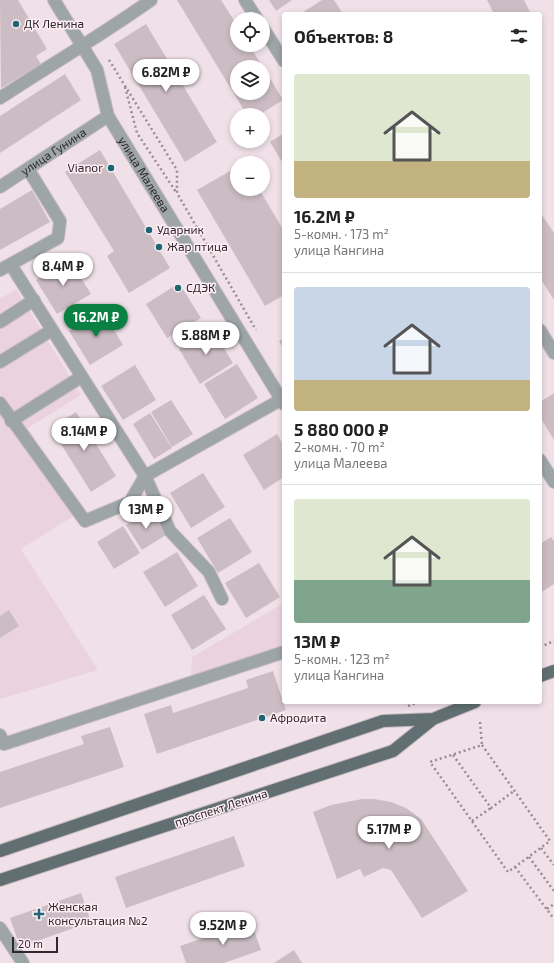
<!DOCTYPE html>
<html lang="ru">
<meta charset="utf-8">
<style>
:root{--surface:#fff;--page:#f2f2f2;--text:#222;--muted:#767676;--line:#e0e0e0;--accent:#0b8043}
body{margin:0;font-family:"Exo 2",sans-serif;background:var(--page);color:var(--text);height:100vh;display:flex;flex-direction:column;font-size:15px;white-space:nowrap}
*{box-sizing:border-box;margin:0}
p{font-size:13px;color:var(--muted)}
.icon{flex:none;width:22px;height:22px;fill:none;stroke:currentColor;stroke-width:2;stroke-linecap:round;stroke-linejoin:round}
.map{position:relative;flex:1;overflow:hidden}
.drawer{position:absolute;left:282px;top:12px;width:260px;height:692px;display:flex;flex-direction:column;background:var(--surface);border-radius:4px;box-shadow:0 2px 6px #0003}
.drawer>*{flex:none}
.fabs{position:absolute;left:230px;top:12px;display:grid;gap:8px}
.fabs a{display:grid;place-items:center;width:40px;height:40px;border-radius:50%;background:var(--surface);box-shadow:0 2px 6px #0003;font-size:20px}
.scale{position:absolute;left:12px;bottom:10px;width:46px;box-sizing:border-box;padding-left:4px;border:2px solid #2d282a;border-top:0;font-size:11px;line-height:14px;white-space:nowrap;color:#2d282a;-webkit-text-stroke:3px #feeef5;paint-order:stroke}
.price{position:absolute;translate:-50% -34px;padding:0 9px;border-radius:14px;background:#fff;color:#222;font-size:13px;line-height:26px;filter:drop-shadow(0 1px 2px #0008)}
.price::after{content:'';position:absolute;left:50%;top:24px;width:12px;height:9px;margin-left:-6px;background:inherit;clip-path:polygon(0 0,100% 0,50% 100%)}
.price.selected{background:var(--accent);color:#fff}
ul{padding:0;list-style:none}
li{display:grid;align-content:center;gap:8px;height:212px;padding:0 12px}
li+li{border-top:1px solid var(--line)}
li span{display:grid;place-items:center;height:124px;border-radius:4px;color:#555}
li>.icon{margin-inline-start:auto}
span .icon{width:72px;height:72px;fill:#fffc;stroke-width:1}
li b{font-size:17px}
h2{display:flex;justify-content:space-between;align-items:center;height:48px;padding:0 12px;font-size:17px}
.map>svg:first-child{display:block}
.built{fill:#ead3de}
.building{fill:#ccbdc4}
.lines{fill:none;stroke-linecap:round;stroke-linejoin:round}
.minor-casing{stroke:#c9bcc2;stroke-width:14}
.major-casing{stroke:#c9bcc2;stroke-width:14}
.path{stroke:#988d92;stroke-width:2.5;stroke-dasharray:2 3;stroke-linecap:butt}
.minor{stroke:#9ea5a6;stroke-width:12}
.major{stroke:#626f72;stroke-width:12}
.poi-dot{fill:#1d6672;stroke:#feeef5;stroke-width:1.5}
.labels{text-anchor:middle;stroke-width:3;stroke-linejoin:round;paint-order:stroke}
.poi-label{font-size:12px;fill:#2d282a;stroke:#feeef5;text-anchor:start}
.street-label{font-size:12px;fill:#2d282a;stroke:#feeef5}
</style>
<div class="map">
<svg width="554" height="963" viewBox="0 0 554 963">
<rect width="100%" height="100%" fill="#f0e1e8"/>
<!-- built -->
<path class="built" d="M 16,289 L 81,395 L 28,428 L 80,512 L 21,549 L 98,670 L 0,699 L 0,299 Z
M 284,603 L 284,646 L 191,678 L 192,657 Z"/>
<!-- building -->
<path class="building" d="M 0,0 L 18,0 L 47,49 L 36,56 L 41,64 L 1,88 Z
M 177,0 L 221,0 L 237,25 L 237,45 L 249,45 L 263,67 L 237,67 L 237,93 L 263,93 L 263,67 L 283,100 L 259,115 L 247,115 Z
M 269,0 L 292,0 L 276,11 Z
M 322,0 L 334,0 L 343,14 L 300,14 Z
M 487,0 L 524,0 L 531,14 L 494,14 Z
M 146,24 L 217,142 L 185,162 L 114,44 Z
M 65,74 L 81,100 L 0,153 L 0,116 Z
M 284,133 L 284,165 L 270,142 Z
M 100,150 L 170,268 L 129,293 L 107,256 L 114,251 L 65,172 Z
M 237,167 L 237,189 L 259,189 L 284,231 L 284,295 L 265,306 L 197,190 Z
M 32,190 L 50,222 L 0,250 L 0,209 Z
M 540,212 L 554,233 L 554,300 L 540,278 Z
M 69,259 L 91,294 L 57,314 L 36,280 Z
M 179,283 L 201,318 L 167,338 L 146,304 Z
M 102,310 L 123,345 L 90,365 L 69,331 Z
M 212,329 L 233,363 L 200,384 L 179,349 Z
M 284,338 L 284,350 L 279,341 Z
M 237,364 L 258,398 L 225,419 L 204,384 Z
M 135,365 L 156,400 L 123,420 L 101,386 Z
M 554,393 L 554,440 L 540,417 L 540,402 Z
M 171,400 L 193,434 L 172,447 L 151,412 Z
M 76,412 L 116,476 L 91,492 L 51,428 Z
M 150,413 L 172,448 L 154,459 L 133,424 Z
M 277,434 L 284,446 L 284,477 L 264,490 L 243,455 Z
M 203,473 L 225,507 L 191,528 L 170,493 Z
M 150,510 L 166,535 L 142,550 L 126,525 Z
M 230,518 L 252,552 L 218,573 L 197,538 Z
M 123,526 L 140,553 L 114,569 L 97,542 Z
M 551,537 L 554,541 L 554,584 L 540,593 L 540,544 Z
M 177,552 L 198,586 L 165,607 L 143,572 Z
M 259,563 L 280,597 L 246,618 L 225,583 Z
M 204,595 L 226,629 L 192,650 L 171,615 Z
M 9,610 L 19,626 L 0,638 L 0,616 Z
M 273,671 L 286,710 L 157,754 L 144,714 L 171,705 L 173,713 L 248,688 L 246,680 Z
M 110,727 L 124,767 L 0,808 L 0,772 L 84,744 L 81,736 Z
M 362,799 L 374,799 L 391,802 L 406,808 L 421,819 L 468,891 L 422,918 L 391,870 L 383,868 L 364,877 L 360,869 L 337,879 L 313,812 L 331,805 Z
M 234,836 L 245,866 L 126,908 L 115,877 Z
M 81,893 L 91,922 L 20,947 L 10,918 Z
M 251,922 L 261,950 L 224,963 L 186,963 L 180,946 Z
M 294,950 L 302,963 L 274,963 Z"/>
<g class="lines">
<!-- minor casing -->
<g class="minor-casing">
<g id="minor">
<path id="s1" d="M 54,0 L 97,70 L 108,116 L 284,404"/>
<path d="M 245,0 L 257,19"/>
<path d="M 263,28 L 284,61"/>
<path d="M 0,98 C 50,65 102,35 151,0"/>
<path id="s2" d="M 0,187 L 108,116"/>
<path d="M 11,265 L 145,476 L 170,531 L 209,572 L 222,599"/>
<path d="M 0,270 L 58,238 L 60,221 L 28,169"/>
<path d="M 0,322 L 34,300"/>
<path d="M 540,330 L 554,353"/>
<path d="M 0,362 L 52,330"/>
<path d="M 0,403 L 85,521 L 130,502 L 145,476 L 284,398"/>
<path d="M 11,421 L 81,377"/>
<path d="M 540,460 L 554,482"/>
<path d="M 0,735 L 4,744 L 284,652"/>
<path d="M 0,928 L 23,963"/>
</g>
</g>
<!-- major casing -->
<g class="major-casing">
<path id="major" d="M 540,676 L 554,671
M 0,851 L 383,721 L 433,719
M 0,880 L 393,751 L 433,719 L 475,702"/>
</g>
<!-- path -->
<path class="path" d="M 109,60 L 177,170 L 177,193 L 256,330
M 125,87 L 137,133 L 176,192
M 540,647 L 554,641
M 408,706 L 419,702
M 480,722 L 482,745
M 482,745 L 550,841 L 508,872 L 430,762 Z
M 453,755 L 491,808 L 514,791
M 472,821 L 491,808
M 541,848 L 554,865
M 529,857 L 554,891
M 515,867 L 554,919
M 547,909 L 554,904"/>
<!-- minor -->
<use href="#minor" class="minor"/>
<!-- major -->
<use href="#major" class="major"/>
</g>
<!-- markers -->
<g class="poi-dot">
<circle cx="16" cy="24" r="4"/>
<circle cx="111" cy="168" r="4"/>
<circle cx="149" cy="230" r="4"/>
<circle cx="159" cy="247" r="4"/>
<circle cx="178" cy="288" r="4"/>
<circle cx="262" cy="718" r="4"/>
<path d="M37 908h4v4h4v4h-4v4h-4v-4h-4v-4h4z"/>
</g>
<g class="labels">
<!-- poi labels -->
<g class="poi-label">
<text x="24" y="28">ДК Ленина</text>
<text x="103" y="172" text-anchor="end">Vianor</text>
<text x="157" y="234">Ударник</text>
<text x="167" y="251">Жар птица</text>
<text x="186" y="292">СДЭК</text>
<text x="270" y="722">Афродита</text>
<text x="48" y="911">Женская<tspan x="48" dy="14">консультация №2</tspan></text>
</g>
<!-- street labels -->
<g class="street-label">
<text dy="4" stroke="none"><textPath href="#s2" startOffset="64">улица Гунина</textPath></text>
<text dy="4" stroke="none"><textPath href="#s1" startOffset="198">улица Малеева</textPath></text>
<text transform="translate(221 808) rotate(-18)" y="4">проспект Ленина</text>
</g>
</g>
</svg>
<div class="fabs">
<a><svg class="icon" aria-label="locate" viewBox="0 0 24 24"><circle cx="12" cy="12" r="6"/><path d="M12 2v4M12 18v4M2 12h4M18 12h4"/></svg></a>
<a><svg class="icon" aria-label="layers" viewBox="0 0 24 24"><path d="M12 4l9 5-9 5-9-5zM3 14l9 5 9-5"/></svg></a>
<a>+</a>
<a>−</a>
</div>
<div class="scale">20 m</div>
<b class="price" style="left:166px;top:93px">6.82M ₽</b>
<b class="price" style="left:63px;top:287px">8.4M ₽</b>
<b class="price selected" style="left:96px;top:338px">16.2M ₽</b>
<b class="price" style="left:206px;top:356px">5.88M ₽</b>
<b class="price" style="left:84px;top:452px">8.14M ₽</b>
<b class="price" style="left:146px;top:530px">13M ₽</b>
<b class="price" style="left:389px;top:850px">5.17M ₽</b>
<b class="price" style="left:223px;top:946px">9.52M ₽</b>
<section class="drawer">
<h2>Объектов: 8<svg class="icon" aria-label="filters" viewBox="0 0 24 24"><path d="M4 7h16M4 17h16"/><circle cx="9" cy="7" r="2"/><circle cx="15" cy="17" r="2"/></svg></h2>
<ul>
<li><span style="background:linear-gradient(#dfe7d0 70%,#c2b280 0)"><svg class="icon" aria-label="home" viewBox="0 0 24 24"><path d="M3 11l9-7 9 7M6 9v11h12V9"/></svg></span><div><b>16.2M ₽</b><p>5-комн. · 173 m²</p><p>улица Кангина</p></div></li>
<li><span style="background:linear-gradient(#c9d6e8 75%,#c2b280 0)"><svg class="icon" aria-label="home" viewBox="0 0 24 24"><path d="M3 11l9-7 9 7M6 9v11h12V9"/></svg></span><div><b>5 880 000 ₽</b><p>2-комн. · 70 m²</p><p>улица Малеева</p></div></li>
<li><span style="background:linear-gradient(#dfe7d0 65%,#7fa58c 0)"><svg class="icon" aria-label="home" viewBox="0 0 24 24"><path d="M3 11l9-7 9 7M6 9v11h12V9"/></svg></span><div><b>13M ₽</b><p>5-комн. · 123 m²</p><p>улица Кангина</p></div></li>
</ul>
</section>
</div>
